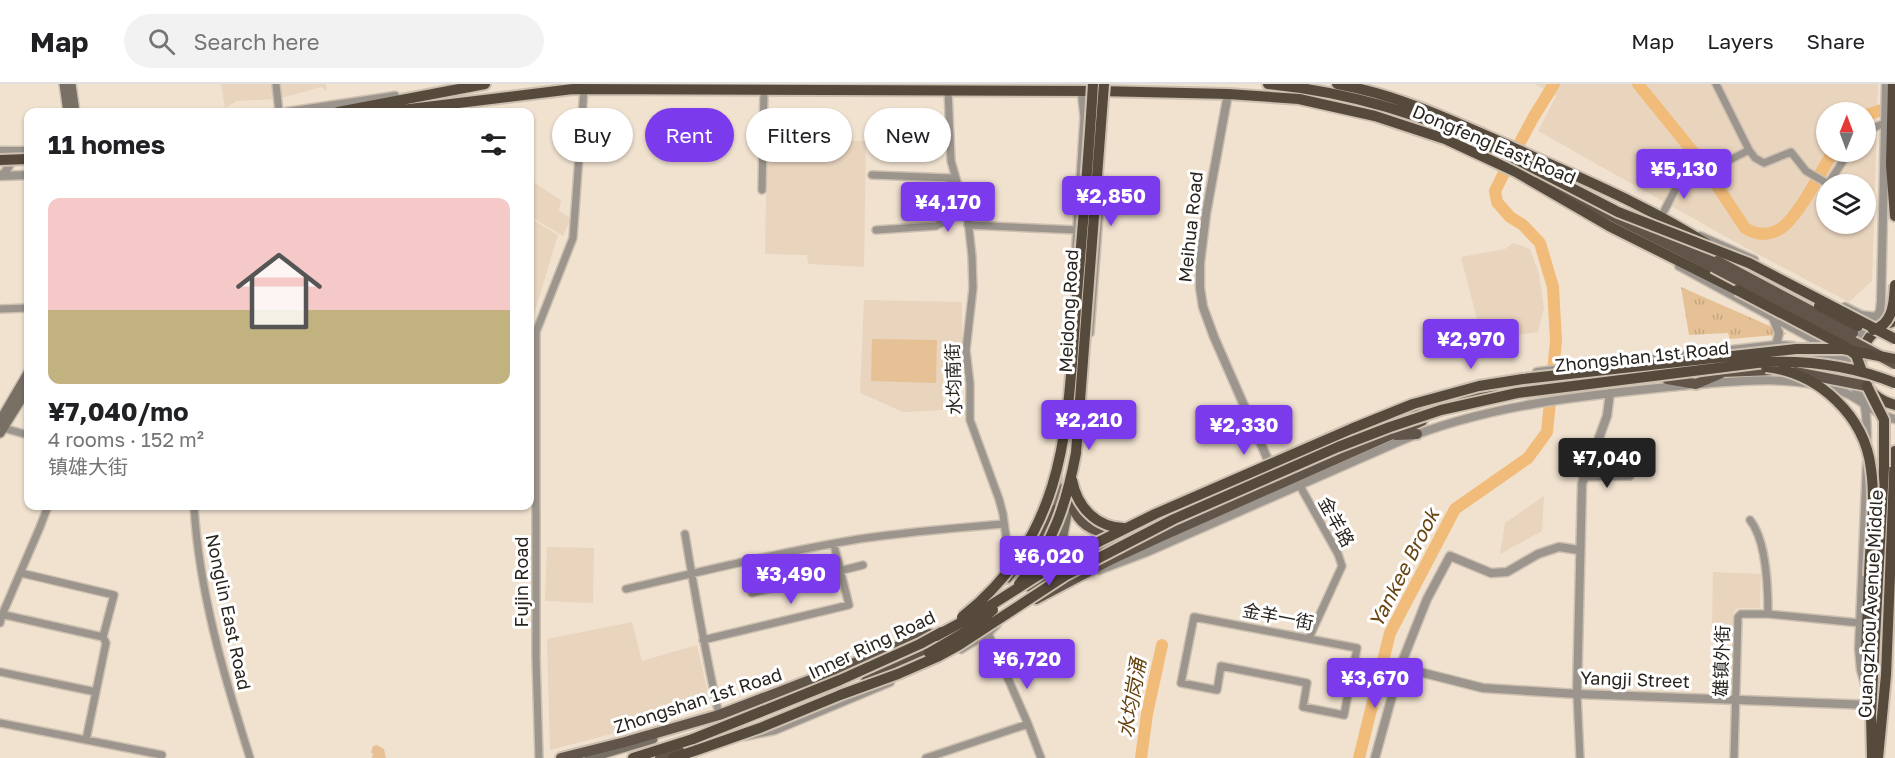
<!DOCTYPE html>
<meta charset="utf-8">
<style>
:root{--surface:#fff;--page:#f2f2f2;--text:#202124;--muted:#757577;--line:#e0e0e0;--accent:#7c3aed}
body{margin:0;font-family:"Golos Text","Noto Sans SC",sans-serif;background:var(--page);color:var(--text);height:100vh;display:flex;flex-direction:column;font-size:22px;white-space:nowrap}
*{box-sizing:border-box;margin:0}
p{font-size:20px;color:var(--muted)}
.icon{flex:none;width:33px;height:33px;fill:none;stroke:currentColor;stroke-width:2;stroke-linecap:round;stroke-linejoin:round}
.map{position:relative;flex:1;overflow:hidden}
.sheet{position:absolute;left:24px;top:24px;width:510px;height:402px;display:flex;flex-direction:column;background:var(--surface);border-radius:12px;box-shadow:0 2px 4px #0004}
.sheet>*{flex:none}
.guide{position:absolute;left:552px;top:24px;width:570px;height:54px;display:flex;gap:12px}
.needle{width:39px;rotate:1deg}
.buttons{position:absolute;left:1816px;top:18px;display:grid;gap:12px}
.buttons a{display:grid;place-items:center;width:60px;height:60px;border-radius:50%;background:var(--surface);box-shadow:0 2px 4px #0004;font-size:30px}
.price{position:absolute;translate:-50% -51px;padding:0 14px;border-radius:6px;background:var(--accent);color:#fff;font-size:20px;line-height:39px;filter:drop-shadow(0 2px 3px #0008)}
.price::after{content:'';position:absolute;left:50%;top:36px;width:18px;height:14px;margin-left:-9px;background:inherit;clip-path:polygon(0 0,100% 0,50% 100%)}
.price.current{background:#222;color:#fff}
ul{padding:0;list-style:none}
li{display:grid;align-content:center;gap:12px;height:318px;padding:0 24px}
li+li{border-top:2px solid var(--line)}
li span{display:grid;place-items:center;height:186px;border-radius:12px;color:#555}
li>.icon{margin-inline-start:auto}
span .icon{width:108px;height:108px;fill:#fffc;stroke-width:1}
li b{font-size:26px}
h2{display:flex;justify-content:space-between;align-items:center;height:72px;padding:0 24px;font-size:26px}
.pill{padding:0 21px;border-radius:27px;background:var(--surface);box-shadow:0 2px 4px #0004;font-size:21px;line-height:54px}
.pill.current{background:var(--accent);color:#fff}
header{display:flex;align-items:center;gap:36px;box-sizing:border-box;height:84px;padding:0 30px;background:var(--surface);border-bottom:2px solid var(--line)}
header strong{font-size:28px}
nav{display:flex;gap:33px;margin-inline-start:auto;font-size:21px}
.search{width:420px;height:54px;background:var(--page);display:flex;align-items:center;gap:15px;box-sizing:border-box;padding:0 21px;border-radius:33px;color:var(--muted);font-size:22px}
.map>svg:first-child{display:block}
.built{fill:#e9d4be;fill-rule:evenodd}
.green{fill:#e6c195}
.park{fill:url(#park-tufts)}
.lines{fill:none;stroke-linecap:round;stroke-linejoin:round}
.river{stroke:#f1bb79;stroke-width:12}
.minor-casing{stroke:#cdc0b0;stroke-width:10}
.tertiary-casing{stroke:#cdc0b0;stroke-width:11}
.secondary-casing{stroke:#cdc0b0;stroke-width:12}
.primary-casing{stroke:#cdc0b0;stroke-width:14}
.trunk-casing{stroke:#cdc0b0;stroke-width:14}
.minor{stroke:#9c958e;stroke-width:7}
.tertiary{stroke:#9c958e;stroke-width:8}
.secondary{stroke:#797065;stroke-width:9}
.primary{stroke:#605548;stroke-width:10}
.trunk{stroke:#564a3c;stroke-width:10}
.primary-bridge-casing{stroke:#cdc0b0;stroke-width:14;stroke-linecap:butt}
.trunk-bridge-casing{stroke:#cdc0b0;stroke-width:14;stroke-linecap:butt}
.primary-bridge{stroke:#605548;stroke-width:10}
.trunk-bridge{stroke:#564a3c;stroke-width:10}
.labels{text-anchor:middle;stroke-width:6;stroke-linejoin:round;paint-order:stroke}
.street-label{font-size:18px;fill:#2a241e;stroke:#fff}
.water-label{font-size:20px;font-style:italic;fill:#674411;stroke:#fff}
</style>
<header>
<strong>Map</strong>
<div class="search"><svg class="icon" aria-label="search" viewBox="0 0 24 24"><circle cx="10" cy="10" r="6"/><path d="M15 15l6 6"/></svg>Search here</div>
<nav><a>Map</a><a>Layers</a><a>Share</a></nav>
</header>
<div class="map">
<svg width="1895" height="674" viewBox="0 0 1895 674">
<defs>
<pattern id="park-tufts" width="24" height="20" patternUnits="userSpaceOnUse" patternTransform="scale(1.5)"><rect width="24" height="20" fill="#e6c195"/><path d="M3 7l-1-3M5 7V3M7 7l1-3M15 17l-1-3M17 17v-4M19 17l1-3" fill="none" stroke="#c5a680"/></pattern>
</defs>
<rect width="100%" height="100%" fill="#f1e2d0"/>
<!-- built -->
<path class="built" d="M 221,0 L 326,0 L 327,7 L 321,3 L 278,15 L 237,17 L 225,24 Z
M 1535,0 L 1878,0 L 1872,197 L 1849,218 L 1746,164 L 1538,47 L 1556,12 ZM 1827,28 L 1866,28 L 1866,68 L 1827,68 ZM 1827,100 L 1866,100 L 1866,140 L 1827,140 Z
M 767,55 L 866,57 L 864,183 L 808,180 L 807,171 L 765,170 Z
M 530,96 L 561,116 L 559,127 L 571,134 L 563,152 L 530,132 Z
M 530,134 L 558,151 L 530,243 Z
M 1513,159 L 1530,165 L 1539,190 L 1544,224 L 1538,248 L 1494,254 L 1494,261 L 1484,263 L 1461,173 L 1505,165 Z
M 864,216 L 962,218 L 962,286 L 943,287 L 943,326 L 903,328 L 860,309 Z
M 1544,412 L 1542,447 L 1500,470 L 1505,439 Z
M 547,463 L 594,464 L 593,519 L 545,517 Z
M 1713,488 L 1761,490 L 1760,524 L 1741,524 L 1736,525 L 1733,530 L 1733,541 L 1712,540 Z
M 632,538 L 642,577 L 697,561 L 710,618 L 623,647 L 550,666 L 547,555 Z"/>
<!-- green -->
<path class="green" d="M 872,255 L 937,256 L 936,299 L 871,297 Z
M 377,661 L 384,665 L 386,674 L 372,674 L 373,669 L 371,669 L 373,662 Z"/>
<!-- park -->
<path class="park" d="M 1681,203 L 1788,250 L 1730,255 L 1728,249 L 1689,251 Z"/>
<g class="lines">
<!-- river -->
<path class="river" d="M 1638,0 L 1702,79 L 1745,144 C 1756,151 1768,152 1780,145 C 1798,134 1821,87 1833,68
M 1866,31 L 1895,22
M 1509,79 L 1533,34 L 1554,0
M 1141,674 L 1147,630 L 1162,561
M 1359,674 L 1390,549 L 1455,425 L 1528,374 L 1547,348 L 1556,257 L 1553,203 L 1540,159 L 1523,141 L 1510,133 L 1497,118 L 1495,107 L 1505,87"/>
<!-- minor casing -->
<g class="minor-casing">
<path id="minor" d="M 276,0 L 279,28
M 1716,0 L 1749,66 L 1755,74 L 1764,79 L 1791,68 L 1806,87 L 1828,100 L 1849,68
M 948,6 L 951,77 L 968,136 L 972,172 L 973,204 L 966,266 L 970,300 L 970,336 L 999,415 L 1003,430 L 1010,483
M 1866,47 L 1885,39
M 872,91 L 951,94
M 762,106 L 764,6
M 1661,133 L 1676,104 L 1749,66
M 968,141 L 1076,146
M 876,146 L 936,142 L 953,132 L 954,105 L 948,94
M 1074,189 L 1084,33 L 1081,6
M 0,225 L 28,224
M 1090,249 L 1100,119
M 0,343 L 28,351
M 1583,393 L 1630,392
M 1300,402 L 1338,470 L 1342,482 L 1309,554
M 1056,417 L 1058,392
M 194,422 C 199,508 224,592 250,674
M 1750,436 C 1767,457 1768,504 1768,530
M 685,450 C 695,511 706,571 719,631
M 21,489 L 114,511 L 103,553 L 106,559 L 86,656
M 626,505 C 703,487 781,468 859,455 C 907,448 956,444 1004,440
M 752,509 L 863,481
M 0,530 L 103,553
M 1194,533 L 1357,564 L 1344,631 L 1303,623 L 1307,599 L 1221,582 L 1217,606 L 1181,599 Z
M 0,539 L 2,531 L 40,443 L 48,422
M 988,549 L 1028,640 L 1041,674
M 703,556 L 849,521 L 834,461
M 0,588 L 96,608
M 1403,601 L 1408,585
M 1577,610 L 1580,674
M 0,639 L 162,671
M 539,674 L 536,574 L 536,248 L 573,154 L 584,5
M 926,674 L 1028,640
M 1734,674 L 1738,533 L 1741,530 L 1768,530 L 1860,539"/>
</g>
<!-- tertiary casing -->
<g class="tertiary-casing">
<path id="tertiary" d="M 1228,10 L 1206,130 L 1200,179 L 1200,204 L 1203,223 L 1214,253 L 1268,376
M 287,28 L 395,12
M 0,67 L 28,67
M 0,92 L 28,91
M 1,92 L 6,87 L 10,80 L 8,72 L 1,67
M 1700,152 L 1754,176
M 1679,182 L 1831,265
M 1845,223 L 1861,231 L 1876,233
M 1876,233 L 1880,227 L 1881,217 L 1886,0
M 1773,234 L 1779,249 L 1776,261
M 1808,267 L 1849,277
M 1537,288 L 1776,261 L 1793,262
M 1701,300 C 1748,296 1795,292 1841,307 C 1861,314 1874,331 1895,335
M 1867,361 C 1867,348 1867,335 1865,323 C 1863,313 1853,304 1850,294 C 1843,263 1864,233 1895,227
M 1099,486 L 1147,468 L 1400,357 C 1491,319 1591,311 1688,301
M 961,565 L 988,549 L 997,540
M 1400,583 L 1483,604 L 1577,610 L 1871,621 L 1861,586 L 1859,565 L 1867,379
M 1577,610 L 1582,400 L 1607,332 L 1610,309
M 745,652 L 775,646 L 890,598
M 1375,674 L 1400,583 L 1427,515 L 1450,472 L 1491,489 L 1507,488 L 1538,470 L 1559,463 L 1579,466"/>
</g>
<!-- secondary casing -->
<g class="secondary-casing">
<path id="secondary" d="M 64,0 L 68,28
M 71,0 L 75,28
M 1080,247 L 1082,207
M 0,337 L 28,289
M 0,349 L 28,304
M 1052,433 L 1063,404
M 1055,480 L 1059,472 L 1070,415
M 589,674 L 653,655"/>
</g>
<!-- primary casing -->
<g class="primary-casing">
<path id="primary" d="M 1539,97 L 1600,126 L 1713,183
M 1672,153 L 1717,177
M 1721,288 L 1774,286
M 1667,295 L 1696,300 L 1724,288
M 1396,351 L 1417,350
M 1310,370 C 1341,356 1371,341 1403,331 C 1475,308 1550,298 1624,291
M 1070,413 C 1075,439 1093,450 1118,450
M 1007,494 L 1037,457 L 1055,426
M 1030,503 L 1120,454 L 1172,431
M 1036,515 L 1110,476 L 1162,452 L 1422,337
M 866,597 L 936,565
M 561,674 L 625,658 L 719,631 L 930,550
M 660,674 L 680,668"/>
</g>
<!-- trunk casing -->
<g class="trunk-casing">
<path id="trunk" d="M 1268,0 C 1350,8 1427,31 1502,68
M 1337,0 C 1399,11 1453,37 1510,62 C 1577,93 1645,120 1707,160
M 1893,0 L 1891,81 L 1895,132
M 338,28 L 485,0
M 385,28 L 573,5 L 1099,7 L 1228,10 L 1299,15 L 1375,32 L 1445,55 L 1516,88 L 1609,142 L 1737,206
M 1733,176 L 1754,188
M 1895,237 C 1849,249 1849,310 1895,321
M 1868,590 L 1866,568 L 1869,492
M 1872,673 L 1871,630 L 1884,383
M 633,674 L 693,655
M 673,674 L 697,666
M 1878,674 L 1886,591 L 1895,367"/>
</g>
<!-- minor -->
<use href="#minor" class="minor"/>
<!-- tertiary -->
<use href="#tertiary" class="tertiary"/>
<!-- secondary -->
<use href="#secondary" class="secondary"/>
<!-- primary -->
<use href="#primary" class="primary"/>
<!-- trunk -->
<use href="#trunk" class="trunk"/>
<!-- primary-bridge casing -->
<g class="primary-bridge-casing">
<path id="primary-bridge" d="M 1717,177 L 1853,249
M 1713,183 L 1895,280
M 1795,288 L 1867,302"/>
</g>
<!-- trunk-bridge casing -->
<g class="trunk-bridge-casing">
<path id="trunk-bridge" d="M 1502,68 L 1618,128 L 1749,179 L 1895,255
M 0,76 L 28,75
M 1737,206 L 1844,262 L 1856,271 L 1861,285
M 1819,222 L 1858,242
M 1873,246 C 1893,240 1894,219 1895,201
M 1766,283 C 1819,289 1865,332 1871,385 C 1876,420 1870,457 1869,492
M 1867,302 L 1884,336 L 1884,383
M 1072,396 C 1077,423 1096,443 1124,444
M 1019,500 C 1053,463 1067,417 1076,369 L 1104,0
M 962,533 C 1071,446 1067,336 1077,210 C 1083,140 1089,70 1093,0
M 936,552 L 977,530 L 1062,476 L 1155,430 L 1351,345 L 1413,320 L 1479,302 L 1523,295 L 1796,265 L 1843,265 L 1895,275
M 929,569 L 970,545 L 993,526
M 840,611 L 898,590 L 937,573 L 959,561 L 1066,491 L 1174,435 L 1338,363 L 1390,343 L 1441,326 L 1517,309 L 1765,278 C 1810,276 1853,282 1895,299
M 693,655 L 840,596 L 920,560 L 942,548
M 697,666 L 760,644 L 845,609"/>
</g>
<!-- primary-bridge -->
<use href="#primary-bridge" class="primary-bridge"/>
<!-- trunk-bridge -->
<use href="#trunk-bridge" class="trunk-bridge"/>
</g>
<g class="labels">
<!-- street labels -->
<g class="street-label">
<text transform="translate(1494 61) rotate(23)" y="6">Dongfeng East Road</text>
<text transform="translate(1191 143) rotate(-84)" y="6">Meihua Road</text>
<text transform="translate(1069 227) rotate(-87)" y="6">Meidong Road</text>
<text transform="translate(1642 273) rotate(-6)" y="6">Zhongshan 1st Road</text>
<text transform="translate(954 295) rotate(-92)" y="6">水均南街</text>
<text transform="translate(1336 438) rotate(61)" y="6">金羊路</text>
<text transform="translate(522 498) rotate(-90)" y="6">Fujin Road</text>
<text transform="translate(1871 520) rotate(-87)" y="6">Guangzhou Avenue Middle</text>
<text transform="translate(228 528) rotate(78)" y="6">Nonglin East Road</text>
<text transform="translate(1278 533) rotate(11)" y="6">金羊一街</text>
<text transform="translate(872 561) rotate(-25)" y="6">Inner Ring Road</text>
<text transform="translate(1722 577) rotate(-88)" y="6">雄镇外街</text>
<text transform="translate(1635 596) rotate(2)" y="6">Yangji Street</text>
<text transform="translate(698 617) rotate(-18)" y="6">Zhongshan 1st Road</text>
</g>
<!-- water labels -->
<g class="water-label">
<text transform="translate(1404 484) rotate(-63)" y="7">Yankee Brook</text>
<text transform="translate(1132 614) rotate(-80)" y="7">水均岗涌</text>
</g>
</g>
</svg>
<div class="buttons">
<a><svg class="needle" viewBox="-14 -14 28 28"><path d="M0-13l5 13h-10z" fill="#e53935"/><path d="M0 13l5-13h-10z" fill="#757577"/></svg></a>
<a><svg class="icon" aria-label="layers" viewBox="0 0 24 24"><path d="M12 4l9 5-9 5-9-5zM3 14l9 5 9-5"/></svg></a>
</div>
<b class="price" style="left:1684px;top:116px">¥5,130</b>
<b class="price" style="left:1111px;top:143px">¥2,850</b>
<b class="price" style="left:948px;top:149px">¥4,170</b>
<b class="price" style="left:1471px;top:286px">¥2,970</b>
<b class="price" style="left:1089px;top:367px">¥2,210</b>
<b class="price" style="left:1244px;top:372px">¥2,330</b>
<b class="price current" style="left:1607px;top:405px">¥7,040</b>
<b class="price" style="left:1049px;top:503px">¥6,020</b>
<b class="price" style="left:791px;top:521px">¥3,490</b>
<b class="price" style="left:1027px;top:606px">¥6,720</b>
<b class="price" style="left:1375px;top:625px">¥3,670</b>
<div class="guide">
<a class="pill">Buy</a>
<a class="pill current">Rent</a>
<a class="pill">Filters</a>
<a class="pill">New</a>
</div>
<section class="sheet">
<h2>11 homes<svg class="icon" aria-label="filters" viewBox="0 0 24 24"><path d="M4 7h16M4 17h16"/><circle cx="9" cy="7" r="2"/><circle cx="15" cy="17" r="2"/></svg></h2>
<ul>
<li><span style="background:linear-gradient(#f6c9c9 60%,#c2b280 0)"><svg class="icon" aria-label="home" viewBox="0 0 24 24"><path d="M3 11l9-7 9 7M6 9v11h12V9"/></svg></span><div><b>¥7,040/mo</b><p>4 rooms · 152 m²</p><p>镇雄大街</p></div></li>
</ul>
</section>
</div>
